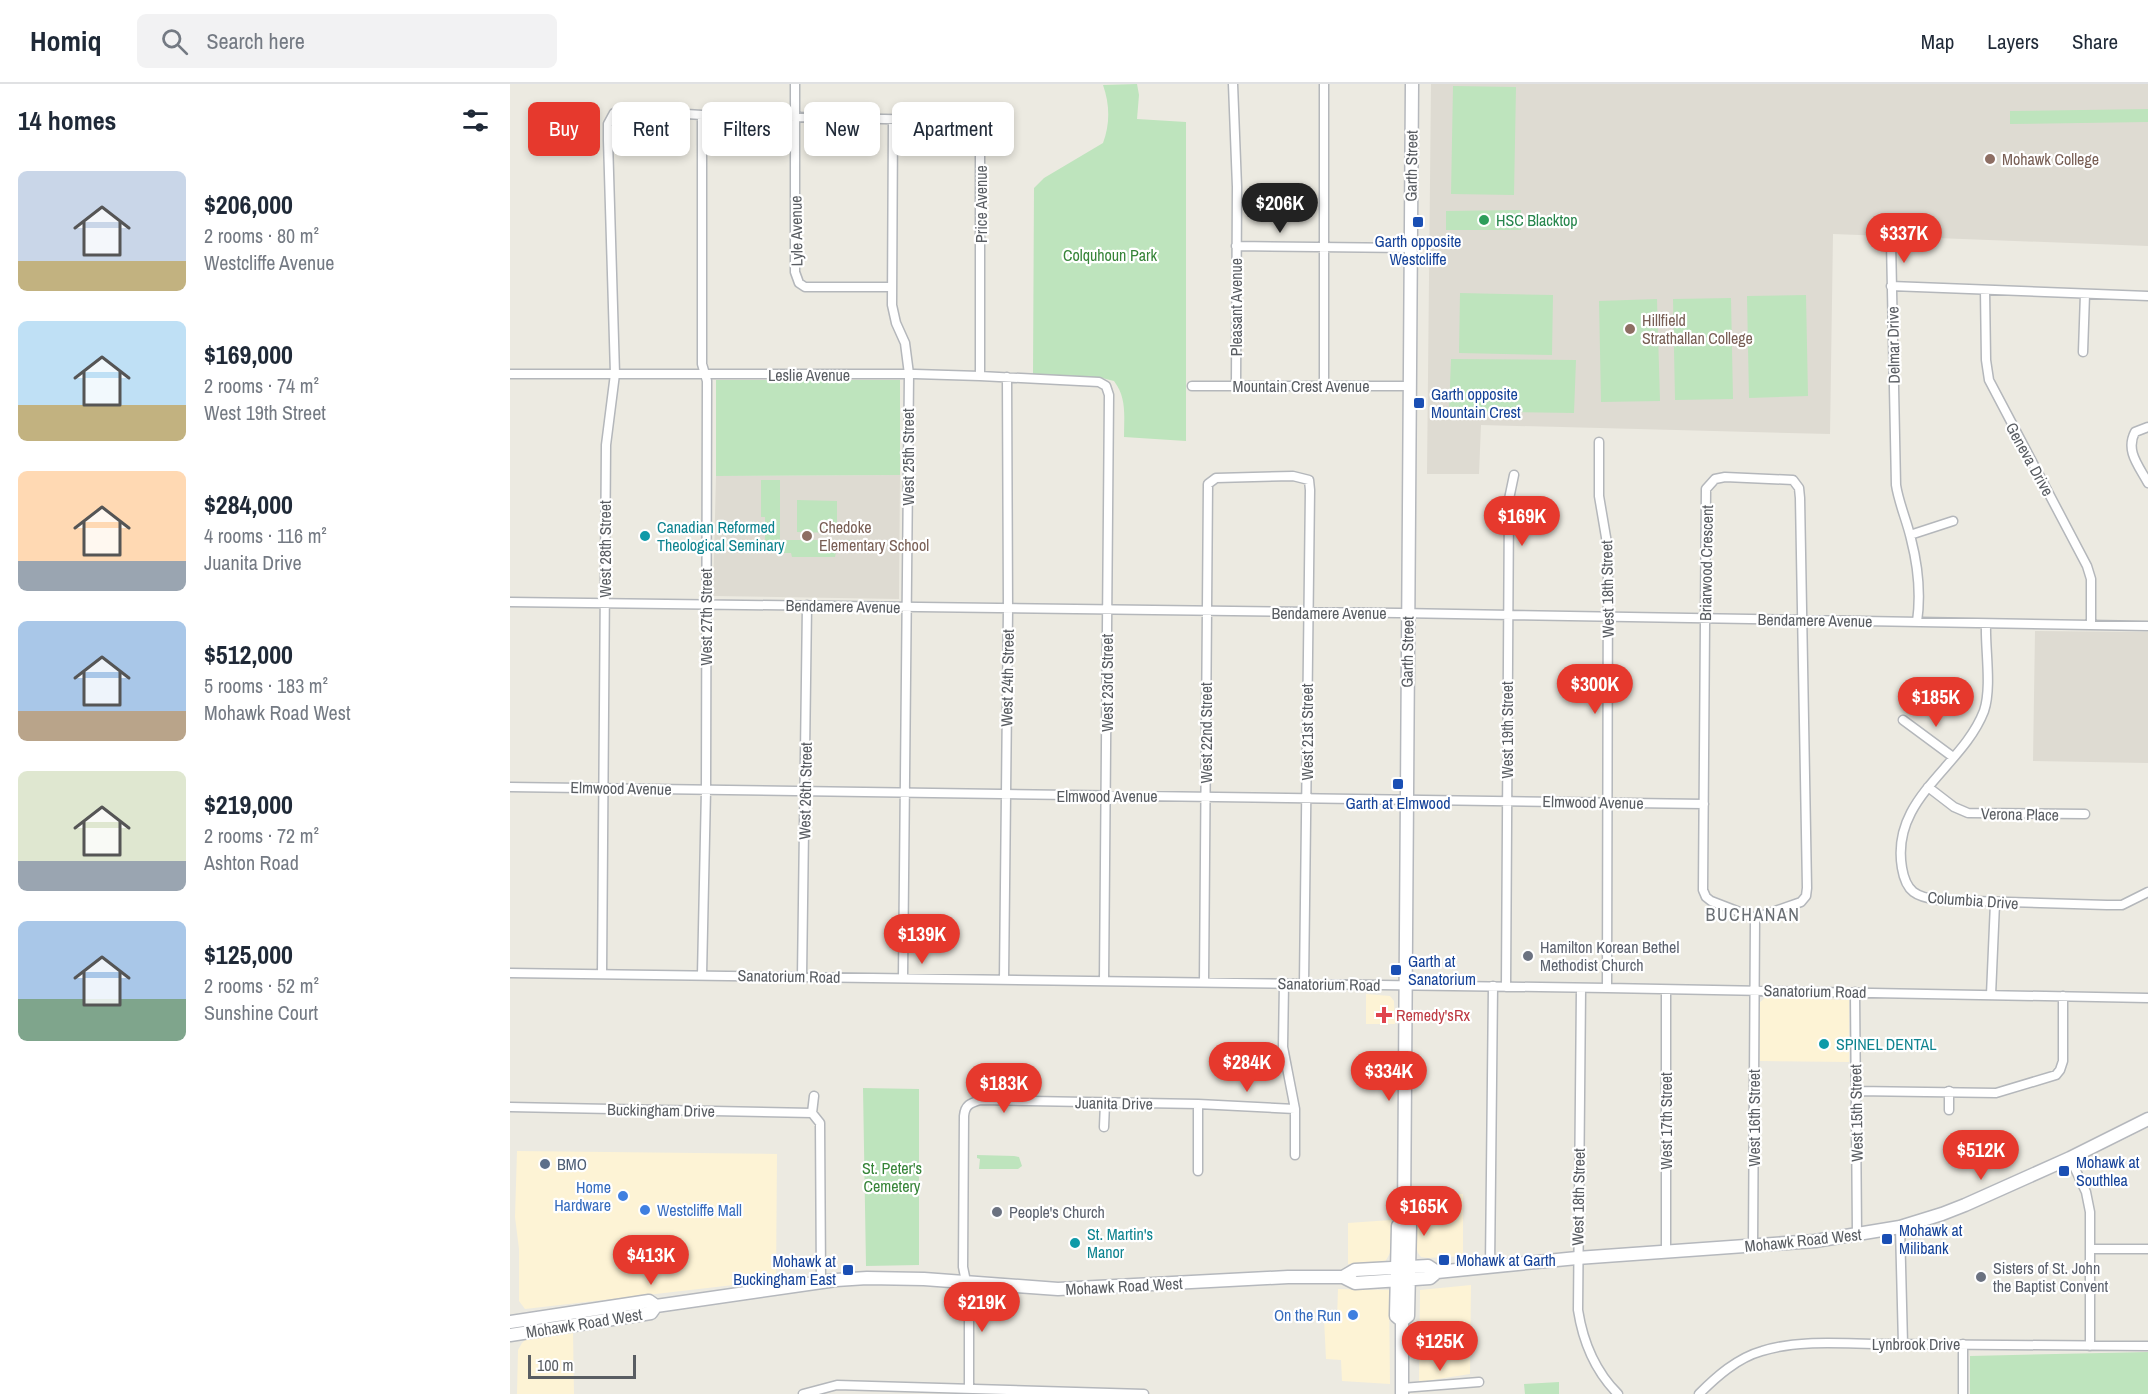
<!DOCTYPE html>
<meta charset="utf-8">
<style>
:root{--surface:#fff;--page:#f2f2f3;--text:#1f2937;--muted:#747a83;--line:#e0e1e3;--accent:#e6392d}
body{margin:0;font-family:"Archivo Narrow",sans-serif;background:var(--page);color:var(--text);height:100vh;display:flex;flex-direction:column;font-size:22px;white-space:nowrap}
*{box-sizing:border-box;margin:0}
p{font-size:20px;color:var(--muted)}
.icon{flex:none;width:33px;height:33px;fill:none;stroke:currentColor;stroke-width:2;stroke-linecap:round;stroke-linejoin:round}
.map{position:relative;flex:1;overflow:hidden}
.sheet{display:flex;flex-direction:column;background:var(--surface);width:510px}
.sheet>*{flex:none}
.top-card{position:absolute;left:18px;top:18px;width:570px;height:54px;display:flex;gap:12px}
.scale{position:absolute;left:18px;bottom:15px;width:108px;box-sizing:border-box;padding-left:6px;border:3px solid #595d62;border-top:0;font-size:16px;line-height:21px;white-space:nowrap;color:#595d62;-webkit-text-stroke:4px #fff;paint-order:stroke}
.price{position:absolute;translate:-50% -51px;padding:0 14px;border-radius:21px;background:var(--accent);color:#fff;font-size:20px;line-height:39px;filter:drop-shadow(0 2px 3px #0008)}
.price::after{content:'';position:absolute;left:50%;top:36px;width:18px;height:14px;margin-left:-9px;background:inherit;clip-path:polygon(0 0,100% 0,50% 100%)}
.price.active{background:#222;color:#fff}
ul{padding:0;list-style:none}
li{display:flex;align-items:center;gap:18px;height:150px;padding:0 18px}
li span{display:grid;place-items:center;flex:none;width:168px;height:120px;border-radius:9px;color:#555}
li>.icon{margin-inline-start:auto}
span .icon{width:72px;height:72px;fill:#fffc;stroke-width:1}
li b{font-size:26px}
h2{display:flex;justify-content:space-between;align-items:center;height:72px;padding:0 18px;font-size:26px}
.pill{padding:0 21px;border-radius:9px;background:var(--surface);box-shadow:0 3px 9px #0003;font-size:21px;line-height:54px}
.pill.active{background:var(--accent);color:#fff}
header{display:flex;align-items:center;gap:36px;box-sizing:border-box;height:84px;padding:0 30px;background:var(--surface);border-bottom:2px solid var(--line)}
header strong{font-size:28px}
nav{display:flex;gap:33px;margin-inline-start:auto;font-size:21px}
.search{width:420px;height:54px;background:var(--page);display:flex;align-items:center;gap:15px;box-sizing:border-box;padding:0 21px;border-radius:9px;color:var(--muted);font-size:22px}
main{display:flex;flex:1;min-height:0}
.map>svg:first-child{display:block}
.commercial{fill:#fdf3d5}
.education{fill:#dedbd2}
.green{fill:#bee4bd}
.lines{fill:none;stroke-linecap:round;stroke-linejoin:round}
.street-casing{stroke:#b4b7bb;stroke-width:11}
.secondary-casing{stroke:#b5b8bd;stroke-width:15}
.street{stroke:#fff;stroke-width:8}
.secondary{stroke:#fff;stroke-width:12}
.education-dot{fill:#8d6e63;stroke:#fff;stroke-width:2}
.leisure-dot{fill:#2e9e5b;stroke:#fff;stroke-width:2}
.transit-dot{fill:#1a4fb4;stroke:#fff;stroke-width:2}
.culture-dot{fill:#0f9aa8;stroke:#fff;stroke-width:2}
.worship-dot{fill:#6b7280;stroke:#fff;stroke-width:2}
.health-dot{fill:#e0444e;stroke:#fff;stroke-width:2}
.service-dot{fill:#5c6f8a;stroke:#fff;stroke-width:2}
.shop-dot{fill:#3f7fe0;stroke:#fff;stroke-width:2}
.labels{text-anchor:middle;stroke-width:4.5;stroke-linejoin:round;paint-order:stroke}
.education-label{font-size:16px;fill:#785e54;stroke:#fff;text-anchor:start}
.street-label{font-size:16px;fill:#595d62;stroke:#fff}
.leisure-label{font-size:16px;fill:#27864d;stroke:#fff;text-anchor:start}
.transit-label{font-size:16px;fill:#164399;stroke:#fff;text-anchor:start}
.park-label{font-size:16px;fill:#368438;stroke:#fff}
.culture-label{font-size:16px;fill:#0d838f;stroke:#fff;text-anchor:start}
.worship-label{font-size:16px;fill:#5b616d;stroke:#fff;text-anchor:start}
.health-label{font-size:16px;fill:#be3a42;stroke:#fff;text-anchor:start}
.service-label{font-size:16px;fill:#4e5e75;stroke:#fff;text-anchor:start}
.shop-label{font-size:16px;fill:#366cbe;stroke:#fff;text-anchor:end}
.neighbourhood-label{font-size:18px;letter-spacing:1.5px;fill:#6a6f74;stroke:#fff}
</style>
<header>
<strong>Homiq</strong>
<div class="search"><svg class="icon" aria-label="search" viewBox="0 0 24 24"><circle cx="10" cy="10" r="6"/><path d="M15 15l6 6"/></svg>Search here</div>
<nav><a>Map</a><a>Layers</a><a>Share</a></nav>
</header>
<main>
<section class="sheet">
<h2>14 homes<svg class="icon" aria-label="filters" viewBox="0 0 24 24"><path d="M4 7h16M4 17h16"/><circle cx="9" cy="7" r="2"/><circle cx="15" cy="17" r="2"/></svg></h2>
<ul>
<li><span style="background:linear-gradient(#c9d6e8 75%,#c2b280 0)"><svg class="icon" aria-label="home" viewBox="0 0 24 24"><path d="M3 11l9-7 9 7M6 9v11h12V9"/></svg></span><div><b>$206,000</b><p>2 rooms · 80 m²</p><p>Westcliffe Avenue</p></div></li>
<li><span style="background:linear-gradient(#bfe0f5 70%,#c2b280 0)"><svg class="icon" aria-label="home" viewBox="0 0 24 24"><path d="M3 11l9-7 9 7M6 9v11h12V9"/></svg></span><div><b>$169,000</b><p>2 rooms · 74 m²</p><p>West 19th Street</p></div></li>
<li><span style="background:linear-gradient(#ffd9b3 75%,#9aa5b1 0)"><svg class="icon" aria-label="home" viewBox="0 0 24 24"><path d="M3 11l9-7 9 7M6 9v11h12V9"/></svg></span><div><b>$284,000</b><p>4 rooms · 116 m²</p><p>Juanita Drive</p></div></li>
<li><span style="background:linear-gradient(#a9c7e8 75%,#b9a48a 0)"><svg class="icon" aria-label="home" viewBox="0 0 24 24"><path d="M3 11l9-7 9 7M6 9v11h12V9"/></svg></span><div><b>$512,000</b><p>5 rooms · 183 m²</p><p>Mohawk Road West</p></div></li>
<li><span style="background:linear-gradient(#dfe7d0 75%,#9aa5b1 0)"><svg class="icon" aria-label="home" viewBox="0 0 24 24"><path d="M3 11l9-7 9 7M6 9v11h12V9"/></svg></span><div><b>$219,000</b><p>2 rooms · 72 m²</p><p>Ashton Road</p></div></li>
<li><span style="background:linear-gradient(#a9c7e8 65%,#7fa58c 0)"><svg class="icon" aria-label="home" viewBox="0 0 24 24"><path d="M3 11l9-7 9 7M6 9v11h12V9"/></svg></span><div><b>$125,000</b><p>2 rooms · 52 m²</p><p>Sunshine Court</p></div></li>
</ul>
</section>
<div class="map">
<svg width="1638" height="1310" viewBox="0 0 1638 1310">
<rect width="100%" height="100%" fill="#eceae1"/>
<!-- commercial -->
<path class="commercial" d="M 856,910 L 880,912 L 884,917 L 885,940 L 856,940 Z
M 1255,914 L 1339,916 L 1339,978 L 1250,977 L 1250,918 Z
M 7,1067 L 267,1070 L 266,1196 L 15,1225 L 9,1217 L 9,1165 L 5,1133 Z
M 905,1108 L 953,1110 L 953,1172 L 918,1174 L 911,1173 L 908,1169 L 906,1162 Z
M 881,1136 L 880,1169 L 875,1178 L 838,1180 L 838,1139 Z
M 961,1201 L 960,1290 L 909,1298 L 910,1206 Z
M 828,1205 L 879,1206 L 880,1300 L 832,1297 L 831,1276 L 816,1275 L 814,1235 L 827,1236 Z
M 63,1249 L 64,1310 L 7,1310 L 8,1266 L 12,1259 L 15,1256 Z"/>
<!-- education -->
<path class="education" d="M 921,0 L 1638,0 L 1638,162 L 1323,150 L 1320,350 L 971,341 L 969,390 L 917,390 Z
M 390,391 L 389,515 L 203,512 L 206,392 Z
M 1525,547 L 1638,548 L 1638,679 L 1523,677 Z"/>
<!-- green -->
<path class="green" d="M 627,0 L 629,11 L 627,35 L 676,38 L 676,357 L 614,353 C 614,332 617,314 604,297 L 592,294 L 523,291 L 524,104 L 534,94 L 593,59 C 600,40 600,21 593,1 Z
M 943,2 L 1006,3 L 1004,111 L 941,110 Z
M 1638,25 L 1638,38 L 1500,40 L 1500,27 Z
M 1011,126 L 1011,146 L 936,146 L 936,127 Z
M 950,209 L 1043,211 L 1042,271 L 949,269 Z
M 1296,211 L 1298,312 L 1239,314 L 1237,212 Z
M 1221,214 L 1223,315 L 1165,316 L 1163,215 Z
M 1147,215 L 1150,317 L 1091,318 L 1089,217 Z
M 941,275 L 1066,276 L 1064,329 L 939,327 Z
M 206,296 L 390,296 L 390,391 L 206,392 Z
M 251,396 L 270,396 L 270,456 L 346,456 L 346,468 L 326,468 L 325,473 L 282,473 L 281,469 L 255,469 L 255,433 L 251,433 Z
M 287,416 L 327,417 L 327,449 L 287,448 Z
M 353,1004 L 409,1005 L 409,1181 L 356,1182 Z
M 467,1071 L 504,1072 L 509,1073 L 512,1082 L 508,1085 L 469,1085 L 470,1075 L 467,1074 Z
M 1638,1268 L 1638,1310 L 1460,1310 L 1460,1272 Z
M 1049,1298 L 1049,1310 L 1015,1310 L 1014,1300 Z"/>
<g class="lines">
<!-- street casing -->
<g class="street-casing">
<path id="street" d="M 285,0 L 285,188 L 289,199 L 295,203 L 382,203
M 723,0 L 727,103 L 726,302
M 192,31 L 192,280 L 197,297 L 196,706 L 192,891
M 383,35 L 382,221 L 386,239 L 395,259 L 399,290 L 393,894
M 1381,157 L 1386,401 C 1389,420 1397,437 1401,455 C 1408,482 1411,510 1407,538
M 726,162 L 900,164
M 1381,202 L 1638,212
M 1475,206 L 1476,276 L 1479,296 L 1577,482 L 1581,495 L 1581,540
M 1573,268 L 1575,210
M 0,290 L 405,290 L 470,292 L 589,298 L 596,302 L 599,311 L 594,897
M 682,302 L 900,302
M 814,302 L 814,0
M 1638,343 L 1625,348 C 1615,367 1629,382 1638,399
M 1089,358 L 1089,412 L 1098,465 L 1097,904
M 1400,451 L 1443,437
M 0,518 L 889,529 L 1638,542
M 1476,540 C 1475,565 1482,603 1474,627 C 1452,684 1380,714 1392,784 C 1396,808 1406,813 1429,816 L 1597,821 L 1612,821 L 1638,808
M 1393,636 L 1443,673
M 0,703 L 1194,720
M 1418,703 L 1444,723 L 1458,729 L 1575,730
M 0,889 L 1097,904 L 1638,914
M 92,890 L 96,361 L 105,290 L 98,56 L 98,40 L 104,29 L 113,26 L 192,31 L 462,37 L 470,40 L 470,292
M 292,893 L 297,521
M 494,895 L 498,525 L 497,293
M 694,898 L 698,400 L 706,394 L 783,392 L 799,396 L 800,406 L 794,900
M 774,899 L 773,963 L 785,1025 L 785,1071
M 996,903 L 999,415 L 1004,391
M 1071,905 L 1068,1226 C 1073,1258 1085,1287 1108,1310
M 1156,906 L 1156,1168
M 1345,908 L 1347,1150
M 1481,911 L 1485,819
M 1346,1007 L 1486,1009 L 1546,991 L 1550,986 L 1553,977 L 1553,912
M 1439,1007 L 1439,1026
M 0,1023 L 302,1029 L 310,1039 L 311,1198
M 302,1029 L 304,1012
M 594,1043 L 595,1019
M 1560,1074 L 1576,1108 L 1580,1128 L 1580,1262
M 688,1087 L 688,1020
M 1390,1143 L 1393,1260
M 1243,1162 L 1245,834 L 1291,818 L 1296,812 L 1297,804 L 1290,414 L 1289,404 L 1283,396 L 1215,393 L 1205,395 L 1196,405 L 1193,806 L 1196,813 L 1201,817 L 1245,834
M 1580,1165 L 1638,1165
M 980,1183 L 983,902
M 1453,1260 L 1453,1310
M 459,1304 L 459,1212 L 453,1183 L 454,1032 C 455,1021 460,1019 471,1016 L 688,1020 L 785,1025
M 892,1304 L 969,1298
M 293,1310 L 327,1301 L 634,1310
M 1189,1310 C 1206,1293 1227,1274 1252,1267 C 1290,1255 1334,1260 1374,1260 C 1462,1260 1550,1261 1638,1262"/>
</g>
<!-- secondary casing -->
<g class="secondary-casing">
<path id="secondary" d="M 833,1193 L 845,1186 L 918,1182 L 927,1188
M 892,1237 L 898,1232 L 900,1142 L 894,1135 L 902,0
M 0,1238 L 139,1217 L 146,1222
M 0,1251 L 141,1229 L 146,1222 L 326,1196 L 357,1194 L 414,1195 L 548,1205 L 778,1193 L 833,1193 L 845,1199 L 920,1194 L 927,1188 L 1067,1174 L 1305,1157 L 1390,1143 L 1432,1130 L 1455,1121 L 1560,1074 L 1638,1035
M 892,1310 L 892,1237 L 886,1232 L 888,1142 L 894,1135"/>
</g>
<!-- street -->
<use href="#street" class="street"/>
<!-- secondary -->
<use href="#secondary" class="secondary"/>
</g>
<!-- markers -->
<g class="education-dot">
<circle cx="1480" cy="75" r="6"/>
<circle cx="1120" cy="245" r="6"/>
<circle cx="297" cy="452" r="6"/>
</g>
<circle class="leisure-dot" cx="974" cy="136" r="6"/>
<g class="transit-dot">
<rect x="902" y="132" width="12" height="12" rx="3"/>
<rect x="903" y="313" width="12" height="12" rx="3"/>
<rect x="882" y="694" width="12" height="12" rx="3"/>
<rect x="880" y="880" width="12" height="12" rx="3"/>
<rect x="1548" y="1081" width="12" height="12" rx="3"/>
<rect x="1371" y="1149" width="12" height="12" rx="3"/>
<rect x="928" y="1170" width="12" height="12" rx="3"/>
<rect x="332" y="1180" width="12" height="12" rx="3"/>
</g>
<g class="culture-dot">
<circle cx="135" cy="452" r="6"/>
<circle cx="1314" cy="960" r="6"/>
<circle cx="565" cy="1159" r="6"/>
</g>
<g class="worship-dot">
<circle cx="1018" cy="872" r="6"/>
<circle cx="487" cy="1128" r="6"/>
<circle cx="1471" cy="1193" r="6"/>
</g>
<path class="health-dot" d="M871 922h6v6h6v6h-6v6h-6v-6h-6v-6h6z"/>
<circle class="service-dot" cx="35" cy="1080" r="6"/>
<g class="shop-dot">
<circle cx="113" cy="1112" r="6"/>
<circle cx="135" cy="1126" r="6"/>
<circle cx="843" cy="1231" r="6"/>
</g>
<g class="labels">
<!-- education labels -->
<g class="education-label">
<text x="1492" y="81">Mohawk College</text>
<text x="1132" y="242">Hillfield<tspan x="1132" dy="18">Strathallan College</tspan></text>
<text x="309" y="449">Chedoke<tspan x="309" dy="18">Elementary School</tspan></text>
</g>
<!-- street labels -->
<g class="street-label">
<text transform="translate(901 82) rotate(-89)" y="6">Garth Street</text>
<text transform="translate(471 120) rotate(-90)" y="6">Price Avenue</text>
<text transform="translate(286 147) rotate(-91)" y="6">Lyle Avenue</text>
<text transform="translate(726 223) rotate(-90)" y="6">Pleasant Avenue</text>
<text transform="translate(1383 261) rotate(-91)" y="6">Delmar Drive</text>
<text x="299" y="297">Leslie Avenue</text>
<text x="791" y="308">Mountain Crest Avenue</text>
<text transform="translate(398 373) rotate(-90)" y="6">West 25th Street</text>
<text transform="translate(1520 375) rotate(61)" y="6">Geneva Drive</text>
<text transform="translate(95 465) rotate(-90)" y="6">West 28th Street</text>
<text transform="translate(1196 479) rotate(-89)" y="6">Briarwood Crescent</text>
<text transform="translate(1097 505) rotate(-91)" y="6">West 18th Street</text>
<text transform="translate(333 522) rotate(1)" y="6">Bendamere Avenue</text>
<text x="819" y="535">Bendamere Avenue</text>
<text transform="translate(196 533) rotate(-90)" y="6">West 27th Street</text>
<text transform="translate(1305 536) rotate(1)" y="6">Bendamere Avenue</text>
<text transform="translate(897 568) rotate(-89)" y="6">Garth Street</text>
<text transform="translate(497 594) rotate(-89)" y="6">West 24th Street</text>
<text transform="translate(597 599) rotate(-90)" y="6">West 23rd Street</text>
<text transform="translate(997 646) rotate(-90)" y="6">West 19th Street</text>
<text transform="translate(797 648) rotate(-90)" y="6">West 21st Street</text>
<text transform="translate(696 649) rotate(-90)" y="6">West 22nd Street</text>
<text transform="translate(111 704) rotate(1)" y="6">Elmwood Avenue</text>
<text transform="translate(295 707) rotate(-89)" y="6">West 26th Street</text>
<text x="597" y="718">Elmwood Avenue</text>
<text transform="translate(1083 718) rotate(1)" y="6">Elmwood Avenue</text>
<text transform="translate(1510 730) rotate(1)" y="6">Verona Place</text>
<text transform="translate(1463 816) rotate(4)" y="6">Columbia Drive</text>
<text transform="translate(279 892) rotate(1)" y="6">Sanatorium Road</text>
<text transform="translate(819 900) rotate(1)" y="6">Sanatorium Road</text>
<text transform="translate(1305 907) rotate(1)" y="6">Sanatorium Road</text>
<text transform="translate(604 1019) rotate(1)" y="6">Juanita Drive</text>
<text transform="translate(151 1026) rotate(1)" y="6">Buckingham Drive</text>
<text transform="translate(1346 1029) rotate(-91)" y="6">West 15th Street</text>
<text transform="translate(1244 1034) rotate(-90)" y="6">West 16th Street</text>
<text transform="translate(1156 1037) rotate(-90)" y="6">West 17th Street</text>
<text transform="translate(1068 1113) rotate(-89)" y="6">West 18th Street</text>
<text transform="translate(1293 1156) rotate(-6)" y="6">Mohawk Road West</text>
<text transform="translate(614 1202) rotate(-3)" y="6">Mohawk Road West</text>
<text transform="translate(74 1239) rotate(-9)" y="6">Mohawk Road West</text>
<text x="1406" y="1266">Lynbrook Drive</text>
</g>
<!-- leisure labels -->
<g class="leisure-label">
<text x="986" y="142">HSC Blacktop</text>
</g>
<!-- transit labels -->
<g class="transit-label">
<text x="908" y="163" text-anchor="middle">Garth opposite<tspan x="908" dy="18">Westcliffe</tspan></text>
<text x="921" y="316">Garth opposite<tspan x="921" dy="18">Mountain Crest</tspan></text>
<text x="888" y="725" text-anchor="middle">Garth at Elmwood</text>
<text x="898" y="883">Garth at<tspan x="898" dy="18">Sanatorium</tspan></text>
<text x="1566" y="1084">Mohawk at<tspan x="1566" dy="18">Southlea</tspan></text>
<text x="1389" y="1152">Mohawk at<tspan x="1389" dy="18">Milibank</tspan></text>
<text x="946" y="1182">Mohawk at Garth</text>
<text x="326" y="1183" text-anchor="end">Mohawk at<tspan x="326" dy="18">Buckingham East</tspan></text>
</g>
<!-- park labels -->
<g class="park-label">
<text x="600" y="177">Colquhoun Park</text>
<text x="382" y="1090">St. Peter's<tspan x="382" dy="18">Cemetery</tspan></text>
</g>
<!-- culture labels -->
<g class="culture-label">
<text x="147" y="449">Canadian Reformed<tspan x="147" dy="18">Theological Seminary</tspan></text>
<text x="1326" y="966">SPINEL DENTAL</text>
<text x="577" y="1156">St. Martin's<tspan x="577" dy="18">Manor</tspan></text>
</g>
<!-- worship labels -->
<g class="worship-label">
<text x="1030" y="869">Hamilton Korean Bethel<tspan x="1030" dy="18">Methodist Church</tspan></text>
<text x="499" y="1134">People's Church</text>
<text x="1483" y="1190">Sisters of St. John<tspan x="1483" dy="18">the Baptist Convent</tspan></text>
</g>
<!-- health labels -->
<g class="health-label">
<text x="886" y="937">Remedy'sRx</text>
</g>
<!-- service labels -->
<g class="service-label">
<text x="47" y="1086">BMO</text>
</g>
<!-- shop labels -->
<g class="shop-label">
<text x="101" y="1109">Home<tspan x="101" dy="18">Hardware</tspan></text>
<text x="147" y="1132" text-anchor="start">Westcliffe Mall</text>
<text x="831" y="1237">On the Run</text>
</g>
<!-- neighbourhood labels -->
<g class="neighbourhood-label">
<text x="1243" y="837">BUCHANAN</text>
</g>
</g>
</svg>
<div class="scale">100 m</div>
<b class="price active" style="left:770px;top:150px">$206K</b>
<b class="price" style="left:1394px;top:180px">$337K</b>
<b class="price" style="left:1012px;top:463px">$169K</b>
<b class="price" style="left:1085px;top:631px">$300K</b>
<b class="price" style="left:1426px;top:644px">$185K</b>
<b class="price" style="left:412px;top:881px">$139K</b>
<b class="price" style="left:737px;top:1009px">$284K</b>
<b class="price" style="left:879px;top:1018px">$334K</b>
<b class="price" style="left:494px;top:1030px">$183K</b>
<b class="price" style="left:1471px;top:1097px">$512K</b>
<b class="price" style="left:914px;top:1153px">$165K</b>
<b class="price" style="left:141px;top:1202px">$413K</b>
<b class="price" style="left:472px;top:1249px">$219K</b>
<b class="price" style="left:930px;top:1288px">$125K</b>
<div class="top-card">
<a class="pill active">Buy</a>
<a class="pill">Rent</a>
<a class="pill">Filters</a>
<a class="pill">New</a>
<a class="pill">Apartment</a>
</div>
</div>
</main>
